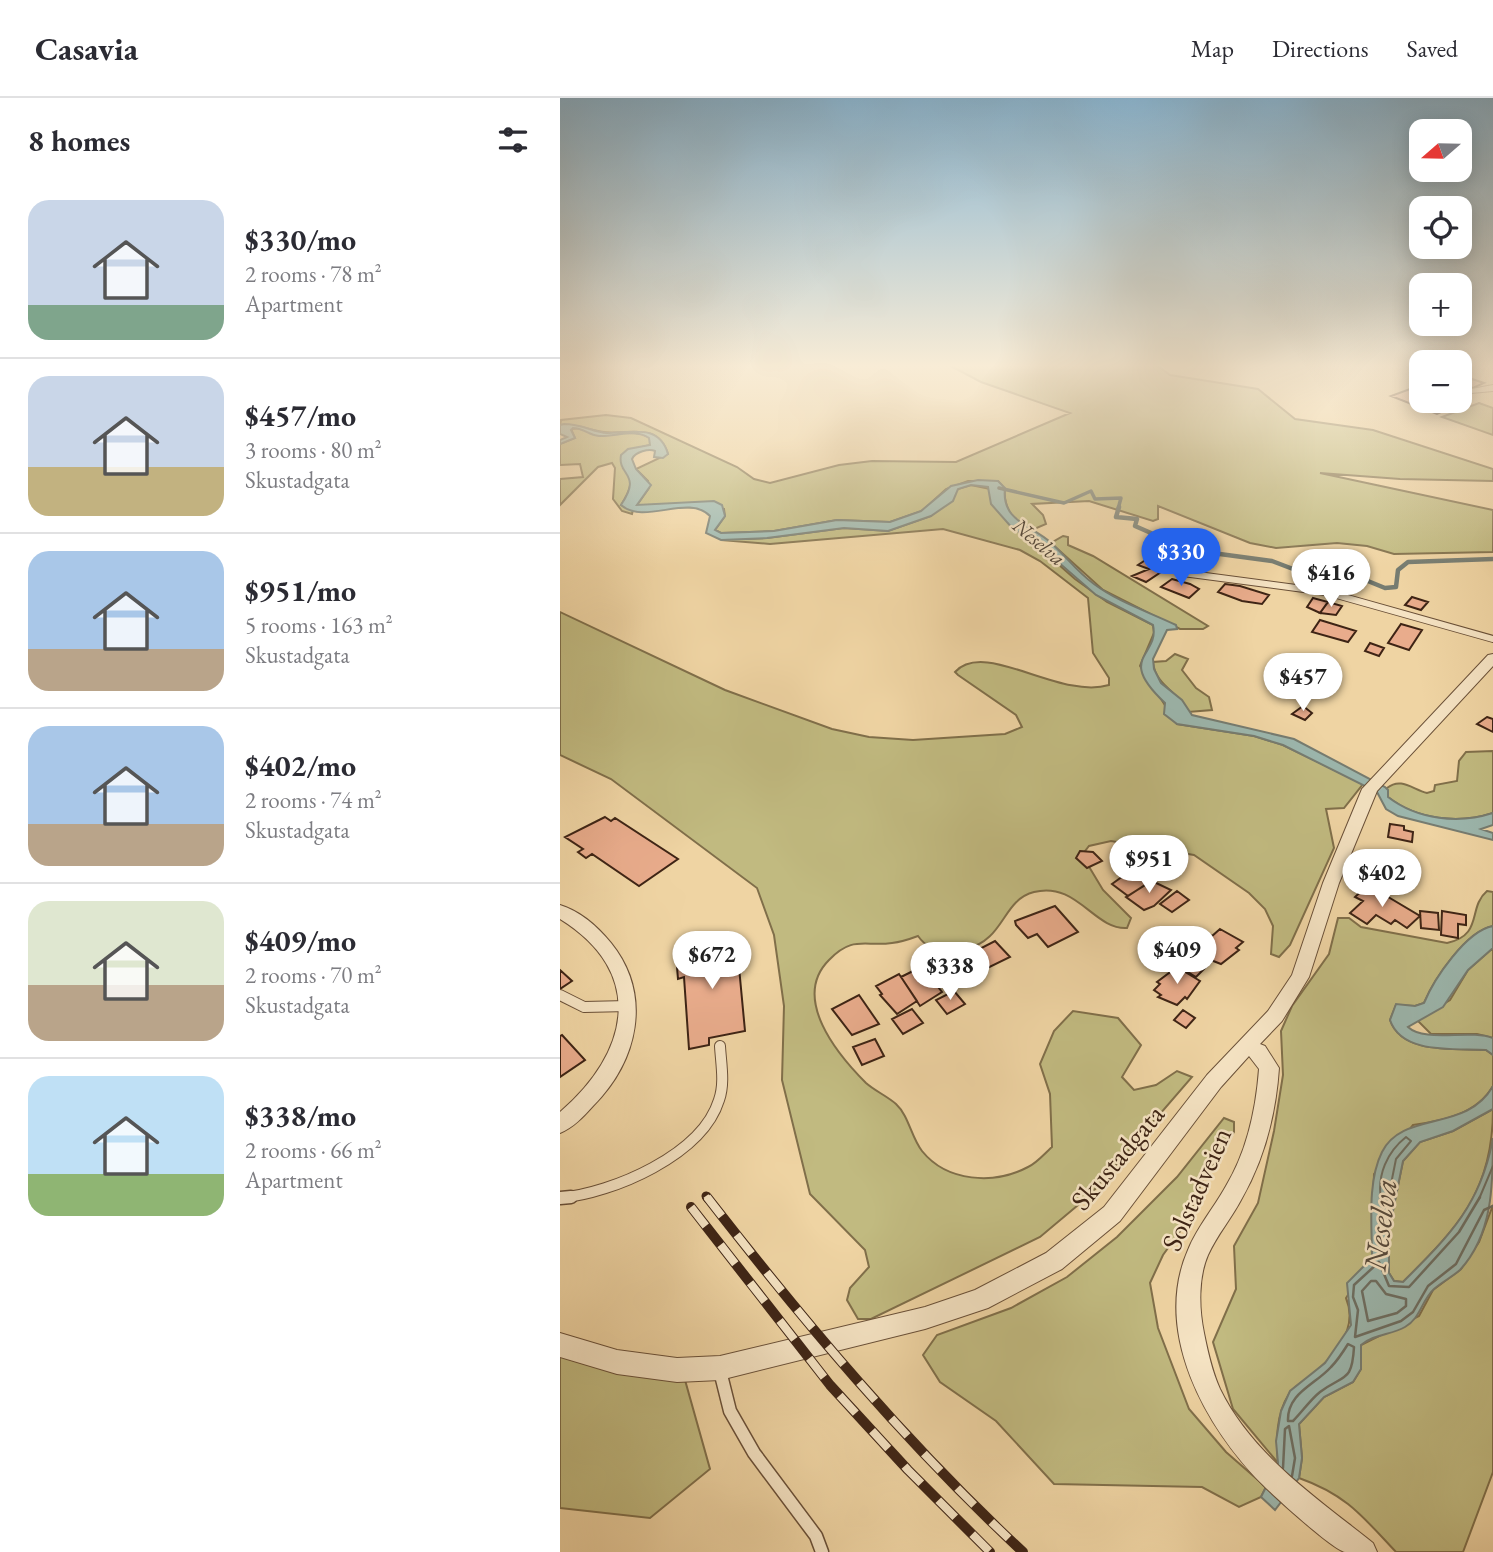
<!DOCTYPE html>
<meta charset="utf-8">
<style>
:root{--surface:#fff;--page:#f7f7f7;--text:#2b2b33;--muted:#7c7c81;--line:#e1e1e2;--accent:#2563eb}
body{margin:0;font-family:"EB Garamond",serif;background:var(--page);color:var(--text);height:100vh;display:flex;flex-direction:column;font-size:26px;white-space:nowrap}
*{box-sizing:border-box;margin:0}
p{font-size:23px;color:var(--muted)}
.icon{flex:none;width:38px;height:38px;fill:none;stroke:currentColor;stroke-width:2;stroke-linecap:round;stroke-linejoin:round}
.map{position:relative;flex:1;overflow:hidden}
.details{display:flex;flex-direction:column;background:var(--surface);width:560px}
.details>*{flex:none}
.needle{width:46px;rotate:250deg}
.fabs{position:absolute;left:849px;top:21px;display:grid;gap:14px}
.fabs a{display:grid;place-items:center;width:63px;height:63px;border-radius:14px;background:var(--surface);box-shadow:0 4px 18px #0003;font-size:35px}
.price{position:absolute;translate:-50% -60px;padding:0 16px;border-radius:24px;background:#fff;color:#222;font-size:23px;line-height:46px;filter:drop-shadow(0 2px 4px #0008)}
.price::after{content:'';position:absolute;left:50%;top:42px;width:21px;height:16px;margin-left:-10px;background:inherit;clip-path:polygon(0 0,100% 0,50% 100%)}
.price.on{background:var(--accent);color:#fff}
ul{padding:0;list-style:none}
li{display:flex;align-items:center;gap:21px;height:175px;padding:0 28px}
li+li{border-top:2px solid var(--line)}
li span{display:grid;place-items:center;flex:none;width:196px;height:140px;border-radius:21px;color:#555}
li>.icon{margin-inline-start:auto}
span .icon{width:84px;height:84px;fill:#fffc;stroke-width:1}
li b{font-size:30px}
h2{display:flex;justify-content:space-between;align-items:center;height:84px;padding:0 28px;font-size:30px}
header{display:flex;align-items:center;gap:42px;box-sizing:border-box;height:98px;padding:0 35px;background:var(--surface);border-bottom:2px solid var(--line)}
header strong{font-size:33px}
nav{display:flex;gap:38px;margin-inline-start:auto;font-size:24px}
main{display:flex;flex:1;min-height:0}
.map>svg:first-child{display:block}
.green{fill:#c1ba80;stroke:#806f4a;stroke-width:2}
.water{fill:#9cb7ae;stroke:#767c71;stroke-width:2}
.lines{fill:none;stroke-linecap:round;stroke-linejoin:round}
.shore-far1{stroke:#6d6e62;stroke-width:2}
.shore{stroke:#6d6e62;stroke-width:2.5}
.stream-far1{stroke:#767c71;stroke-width:3.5}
.stream{stroke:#767c71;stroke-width:4.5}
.building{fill:#e9ac8c;stroke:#3e2415;stroke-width:2}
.lane-far2-casing{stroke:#6a5038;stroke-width:8}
.lane-far1-casing{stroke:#6a5038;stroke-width:12}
.lane-casing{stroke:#6a5038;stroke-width:15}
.street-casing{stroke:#6a5038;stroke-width:2}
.lane-far2{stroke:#f5e3c3;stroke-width:6}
.lane-far1{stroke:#f5e3c3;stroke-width:10}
.lane{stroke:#f5e3c3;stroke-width:12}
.street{fill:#f5e3c3;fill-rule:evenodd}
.rail-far1-casing{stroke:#3e2415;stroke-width:9}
.rail-casing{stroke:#3e2415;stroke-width:10}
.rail-far1{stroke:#f5e3c3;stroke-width:6;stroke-dasharray:19;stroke-linecap:butt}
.rail{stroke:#f5e3c3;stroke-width:8;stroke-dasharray:24;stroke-linecap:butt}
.labels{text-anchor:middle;stroke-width:5;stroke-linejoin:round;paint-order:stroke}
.far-water-label{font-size:21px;font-style:italic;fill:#56493b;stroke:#f5e3c3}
.near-street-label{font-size:28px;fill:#3e2415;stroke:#f5e3c3}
.near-water-label{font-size:32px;font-style:italic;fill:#56493b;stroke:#f5e3c3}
</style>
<header>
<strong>Casavia</strong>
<nav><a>Map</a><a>Directions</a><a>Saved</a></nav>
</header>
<main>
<section class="details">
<h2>8 homes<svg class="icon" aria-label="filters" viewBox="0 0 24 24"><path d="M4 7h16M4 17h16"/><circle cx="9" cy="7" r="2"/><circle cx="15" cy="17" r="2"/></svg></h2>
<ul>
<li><span style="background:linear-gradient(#c9d6e8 75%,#7fa58c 0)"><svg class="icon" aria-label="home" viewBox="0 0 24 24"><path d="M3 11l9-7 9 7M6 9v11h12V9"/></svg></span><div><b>$330/mo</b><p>2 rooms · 78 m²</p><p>Apartment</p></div></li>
<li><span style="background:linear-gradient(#c9d6e8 65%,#c2b280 0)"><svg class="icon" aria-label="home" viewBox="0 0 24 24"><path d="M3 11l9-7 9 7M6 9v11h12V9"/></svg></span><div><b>$457/mo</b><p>3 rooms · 80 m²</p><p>Skustadgata</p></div></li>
<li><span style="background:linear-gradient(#a9c7e8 70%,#b9a48a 0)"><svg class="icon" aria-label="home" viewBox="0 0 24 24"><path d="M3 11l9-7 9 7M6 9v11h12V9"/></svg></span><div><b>$951/mo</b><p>5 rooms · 163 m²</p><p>Skustadgata</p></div></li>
<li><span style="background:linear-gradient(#a9c7e8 70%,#b9a48a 0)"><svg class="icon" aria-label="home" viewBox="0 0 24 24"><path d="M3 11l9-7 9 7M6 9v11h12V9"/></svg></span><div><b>$402/mo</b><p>2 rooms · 74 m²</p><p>Skustadgata</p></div></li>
<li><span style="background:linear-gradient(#dfe7d0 60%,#b9a48a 0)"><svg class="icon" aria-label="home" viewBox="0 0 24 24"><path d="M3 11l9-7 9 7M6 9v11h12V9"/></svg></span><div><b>$409/mo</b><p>2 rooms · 70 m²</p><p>Skustadgata</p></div></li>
<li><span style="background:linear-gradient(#bfe0f5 70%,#8fb573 0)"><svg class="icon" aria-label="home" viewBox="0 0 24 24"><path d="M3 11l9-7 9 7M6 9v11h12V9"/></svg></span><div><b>$338/mo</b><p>2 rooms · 66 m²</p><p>Apartment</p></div></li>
</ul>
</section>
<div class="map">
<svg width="933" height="1454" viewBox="0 0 933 1454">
<rect width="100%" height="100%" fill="#efd4a3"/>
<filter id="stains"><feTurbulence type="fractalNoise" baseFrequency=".00286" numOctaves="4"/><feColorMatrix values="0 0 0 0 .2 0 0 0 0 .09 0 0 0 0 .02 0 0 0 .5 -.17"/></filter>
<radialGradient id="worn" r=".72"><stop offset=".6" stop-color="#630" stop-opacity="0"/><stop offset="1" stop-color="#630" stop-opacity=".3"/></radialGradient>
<!-- green -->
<path class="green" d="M 387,266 L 595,266 L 610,277 L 698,291 L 735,321 L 813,332 L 933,371 L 933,383 L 840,381 L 760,375 L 933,412 L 933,454 L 834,456 L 807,448 L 777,445 L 716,450 L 690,445 L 598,408 L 598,421 L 593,423 L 529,403 L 472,406 L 483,417 L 486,426 L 472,432 C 454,427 443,408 445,391 L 438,383 L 408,383 L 386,391 L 362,413 L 330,424 L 277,422 L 214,433 L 161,435 L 155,432 L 165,418 L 164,411 L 77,407 L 89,390 L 88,383 L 76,371 L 108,356 C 98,323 68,337 44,334 C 28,332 17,325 0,327 L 1,322 L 46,317 L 71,320 L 177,369 L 194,381 L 210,385 L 279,367 L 312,363 L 396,364 L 510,315 L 421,284 Z
M 919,305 L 933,310 L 933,337 L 882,319 Z
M 22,330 C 47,343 72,328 90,340 L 90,347 L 73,351 L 63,370 C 77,380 68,396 61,407 L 73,412 L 72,416 L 62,413 L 53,401 L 55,370 L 52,365 L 38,369 L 0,407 L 0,381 L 23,379 L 20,366 L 0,367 L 0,346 L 15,340 L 11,331 Z
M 411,387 L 430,391 L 465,437 L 515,481 L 547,504 L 593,527 L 594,535 L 580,568 L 617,626 L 694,638 L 723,647 L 803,686 L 784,710 L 766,711 L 774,750 L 730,847 L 719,859 L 711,856 L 713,828 L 705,811 L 689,795 L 634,757 L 551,743 L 529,748 L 522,757 L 543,792 L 571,820 L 567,830 C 534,832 517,783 474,794 C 442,802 445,842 406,851 C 399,852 392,855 385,853 C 372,850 366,849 358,838 C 350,841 341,844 332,845 C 305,849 293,837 269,862 C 231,900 277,956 306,985 C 315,993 327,998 336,1006 C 349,1018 351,1039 362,1053 C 387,1084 434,1087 468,1069 C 477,1065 485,1055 492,1049 L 490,996 L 480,966 L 494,933 L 513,913 L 558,920 L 581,947 L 562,979 L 574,992 L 596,987 L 617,973 L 632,979 L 530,1097 L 480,1139 L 311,1221 L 298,1221 L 287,1202 L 290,1190 L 309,1169 L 305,1152 L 250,1096 L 222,982 L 224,908 L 214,837 L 197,790 L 51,681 L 0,657 L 0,514 L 165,592 L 272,631 L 309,639 L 353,642 L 445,636 L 462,629 L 456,617 L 398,577 L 395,574 C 425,541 499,602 549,587 L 549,580 L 533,555 L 528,500 L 480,463 L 460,452 L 383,431 L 210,446 L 161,442 L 207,440 L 284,430 L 328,433 L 371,418 L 398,391 Z
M 503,438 L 508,439 L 508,447 L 533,458 L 648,528 L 643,531 L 620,531 L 543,492 L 491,445 Z
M 615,556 L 628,561 L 622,572 L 636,590 L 649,599 L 652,612 L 628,614 C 620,594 595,588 593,564 L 606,563 Z
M 933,653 L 933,715 C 899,726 857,722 828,699 L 827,690 C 841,679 852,691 867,695 L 874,693 L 875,687 L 897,683 L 899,663 L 906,654 Z
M 927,793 L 933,794 L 933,828 C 906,833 874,881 864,905 L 855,908 L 836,907 L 830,922 C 842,957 895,950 926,952 L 933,957 L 933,988 C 917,1016 883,1023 853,1027 L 814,1076 L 812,1160 L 786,1200 C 799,1231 774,1259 750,1278 C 743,1284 734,1288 729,1296 C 716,1316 716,1342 718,1365 L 673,1311 L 653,1244 L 676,1191 L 674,1148 L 698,1105 L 714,1033 L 723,977 L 721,933 L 732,908 L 769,856 L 778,820 L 789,820 L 801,829 L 887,845 C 924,837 907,810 927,793 Z
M 933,850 L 933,940 L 917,936 L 871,936 L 857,922 L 890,902 L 908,872 Z
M 933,1011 C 933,1094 898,1129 843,1184 L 834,1183 L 829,1175 L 829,1132 L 843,1063 L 860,1044 L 893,1033 Z
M 664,1020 L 674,1024 L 674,1034 L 643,1081 L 626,1125 L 603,1157 L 590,1185 L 598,1230 L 629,1311 L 666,1354 L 706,1389 L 701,1399 L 679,1409 L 642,1389 L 494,1386 L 436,1323 L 380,1284 L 363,1257 L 377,1237 L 451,1210 L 507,1179 L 557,1139 L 617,1079 Z
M 933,1107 L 933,1374 L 903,1454 L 836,1454 C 803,1419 787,1397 739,1380 L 742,1360 L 739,1326 L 764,1299 L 793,1284 L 801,1271 L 801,1247 L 859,1218 L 873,1192 L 901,1171 L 919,1144 Z
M 0,1258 L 123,1275 L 150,1371 L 90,1420 L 0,1410 Z"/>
<!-- water -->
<path class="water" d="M 4,326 C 22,326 33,334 47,335 C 70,335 99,325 108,356 L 103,360 L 94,359 L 95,353 C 89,350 75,354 72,361 L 76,371 L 91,387 L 77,407 L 154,403 L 162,407 L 165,418 L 155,432 L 161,435 L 214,433 L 277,422 L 330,424 L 361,413 L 391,388 L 418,382 L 438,383 L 445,390 C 441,423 471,427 490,444 C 505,457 517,474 534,486 C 558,504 589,514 616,527 L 617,531 L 607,532 L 593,561 L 594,571 L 601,585 L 622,602 L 632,617 L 734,641 L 825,689 L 828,692 L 828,699 C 858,722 899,726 933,715 L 933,727 L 921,731 L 933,735 L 933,742 L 838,718 L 826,711 L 817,694 L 723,647 L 694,638 L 617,626 L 604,616 L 605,605 C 555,558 600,559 593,527 L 536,497 L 474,443 L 453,431 L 431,406 L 428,389 L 411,387 L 398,391 L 393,403 L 371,418 L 328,433 L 284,430 L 207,440 L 161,442 L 146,435 L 150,418 C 128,395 85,428 61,407 C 83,375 57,378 61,357 L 68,351 L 90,347 L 89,340 C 75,330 55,339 39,338 C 28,337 24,330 13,330 L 11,332 L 15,340 L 0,346 L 0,342 L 7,339 L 0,336 L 0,327 Z
M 933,828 L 933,850 L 908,872 L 883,909 L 848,929 C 865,945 909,931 933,940 L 933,957 L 926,952 C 895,950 842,957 830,922 L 836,906 L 855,908 L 864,905 C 874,881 906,833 933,828 Z
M 933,988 L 933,1011 L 893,1033 L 860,1044 L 843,1063 L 829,1132 L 829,1175 L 834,1183 L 843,1184 C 889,1138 921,1107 933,1040 C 933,1086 933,1136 900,1172 C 892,1179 882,1184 874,1191 C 861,1203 861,1220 845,1229 C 831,1237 814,1236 801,1247 L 801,1271 L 793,1284 L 764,1299 L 739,1326 L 742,1360 L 739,1380 L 715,1412 L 701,1399 L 718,1365 L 716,1343 L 721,1313 L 730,1293 L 765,1265 L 791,1227 L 787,1185 L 812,1160 C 812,1127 807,1084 822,1054 C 843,1012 907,1035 933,988 Z"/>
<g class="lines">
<!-- shore-far1 -->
<path class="shore-far1" d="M 821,1101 C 817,1077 827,1054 846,1039 L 851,1043 L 836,1061 L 828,1101
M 919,1101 L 933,1068"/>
<!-- shore -->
<path class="shore" d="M 820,1099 L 823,1107 L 828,1099
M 920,1099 L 899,1134 L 849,1189 L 829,1188 L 819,1164 L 794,1187 L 793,1199 L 798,1212 L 795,1239 L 841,1223 L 853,1214 L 868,1188 L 896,1166 L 924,1112 L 933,1108
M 811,1183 L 816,1183 L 826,1196 L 846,1201 L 846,1208 L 837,1215 L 808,1223 L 802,1193 Z
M 788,1246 L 794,1249 C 792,1285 784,1276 760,1294 C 750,1302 742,1314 733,1323 L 728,1323 C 727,1295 755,1287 771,1269 C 778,1262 783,1254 788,1246 Z
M 723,1370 L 725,1331 L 729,1328 L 735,1360 L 732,1378"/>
<!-- stream-far1 -->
<path class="stream-far1" d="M 439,390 L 504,405 L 531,393 L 535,401 L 561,400 L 558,411"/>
<!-- stream -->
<path class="stream" d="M 559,409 L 556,419 L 577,421 L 575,428 L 591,435 L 590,442 L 608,443 L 621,438 L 645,454 L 712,463 L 733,471 L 758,469 L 781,459 L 791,464 L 798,479 L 825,490 L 836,489 L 838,472 L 848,464 L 933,461"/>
</g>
<!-- building -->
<path class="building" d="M 900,277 L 924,285 L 913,290 L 900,286 Z
M 850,291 L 861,293 L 861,303 L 877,303 L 894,308 L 877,316 L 831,298 Z
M 587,461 L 599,464 L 610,468 L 586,484 L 572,478 L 589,471 L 578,467 Z
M 612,481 L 630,486 L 639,491 L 629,500 L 601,489 Z
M 665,486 L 680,488 L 709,497 L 702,506 L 682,503 L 658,494 Z
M 852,499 L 868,504 L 861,512 L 845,507 Z
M 753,500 L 768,504 L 760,515 L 747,509 Z
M 768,504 L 782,508 L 776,517 L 760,515 Z
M 760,522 L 796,533 L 788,544 L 752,534 Z
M 841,526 L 862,532 L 849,552 L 828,545 Z
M 810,545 L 824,550 L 819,558 L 805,553 Z
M 743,608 L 752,615 L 745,622 L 732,616 Z
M 927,619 L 933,621 L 933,634 L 917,626 Z
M 45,719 L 51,723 L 55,720 L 118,761 L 79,788 L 32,756 L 26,760 L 18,754 L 23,751 L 5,739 Z
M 830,726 L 844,728 L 844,732 L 853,734 L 852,744 L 828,739 Z
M 520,753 L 533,754 L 542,763 L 527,770 L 516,760 Z
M 577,768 L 597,779 L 568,798 L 552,786 Z
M 592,783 L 611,792 L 594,808 L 584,812 L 566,799 Z
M 808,787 L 860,818 L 847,830 L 835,822 L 831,826 L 816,817 L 807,826 L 790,815 L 803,803 L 795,799 Z
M 617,793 L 629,802 L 612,814 L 600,806 Z
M 495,808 L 518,834 L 488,849 L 477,836 L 468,840 L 456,827 L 455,823 Z
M 860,813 L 878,815 L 879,832 L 861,830 Z
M 882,813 L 906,817 L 906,827 L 898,826 L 898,840 L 881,837 Z
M 660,831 L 683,844 L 676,850 L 679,852 L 661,866 L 643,859 L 645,856 L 638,852 L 649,837 L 652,838 Z
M 146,841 L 146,846 L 172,841 L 173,849 L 177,848 L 185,933 L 149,940 L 149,947 L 129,951 L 124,879 L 118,881 L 117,869 L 124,868 L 123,845 Z
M 435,843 L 450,859 L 405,881 L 384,857 L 403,848 L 410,856 Z
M 632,854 L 650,865 L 636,879 L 618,868 Z
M 361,869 L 377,884 L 375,885 L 382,894 L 360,908 L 341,879 Z
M 617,869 L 640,883 L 627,901 L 625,899 L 617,907 L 598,899 L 601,897 L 594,892 L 600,886 L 597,884 Z
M 0,872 L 12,883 L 0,891 Z
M 339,876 L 357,903 L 337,916 L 320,897 L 322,896 L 316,888 Z
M 394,893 L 405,906 L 387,916 L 376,902 Z
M 299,897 L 319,926 L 292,937 L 272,911 Z
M 352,911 L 363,925 L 343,936 L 332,921 Z
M 623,912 L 635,920 L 626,930 L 614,922 Z
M 2,937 L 25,962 L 0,979 L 0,938 Z
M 315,941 L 324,958 L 302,967 L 293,949 Z"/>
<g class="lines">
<!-- lane-far2 casing -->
<g class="lane-far2-casing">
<path id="lane-far2" d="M 623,475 L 766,494 L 933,541"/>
</g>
<!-- lane-far1 casing -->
<g class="lane-far1-casing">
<path id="lane-far1" d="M 0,897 L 24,909 L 68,908
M 0,1100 C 53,1095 142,1057 159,1002 C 165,985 161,966 160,948"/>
</g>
<!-- lane casing -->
<g class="lane-casing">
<path id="lane" d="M 0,1100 L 11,1099
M 160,1273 L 170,1313 L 194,1355 L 256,1438 L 262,1454"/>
</g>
<!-- street casing -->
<g class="street-casing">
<path id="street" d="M 933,287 L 933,293 L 911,295 L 906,292 Z
M 933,556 L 933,568 L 817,693 L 779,785 L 749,879 L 722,923 L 700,946 L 705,948 L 719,970 C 716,1016 704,1062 681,1102 C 671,1121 657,1137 648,1157 C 638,1180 639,1211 644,1235 C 648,1255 652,1273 660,1291 C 692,1357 758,1401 813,1445 L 817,1454 C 807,1454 795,1454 785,1454 C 773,1452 715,1399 703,1387 C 646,1330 592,1234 628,1152 C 637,1129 654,1110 666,1088 C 687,1053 696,1011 699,971 L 689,958 L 661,989 L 560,1123 L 502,1171 L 428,1210 L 365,1231 L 160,1282 L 117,1284 L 57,1276 L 0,1259 L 0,1235 L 57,1252 L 117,1260 L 160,1258 L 365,1209 L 415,1192 L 486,1155 L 544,1109 L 647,977 L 708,913 L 732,877 L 763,785 L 802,691 L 928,557 Z
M 0,807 C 20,813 38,829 51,845 C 93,897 78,963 33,1008 C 24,1018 13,1030 0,1035 L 0,1014 C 69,955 87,875 0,821 Z"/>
</g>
<!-- lane-far2 -->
<use href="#lane-far2" class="lane-far2"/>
<!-- lane-far1 -->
<use href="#lane-far1" class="lane-far1"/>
<!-- lane -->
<use href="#lane" class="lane"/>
<!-- street -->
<use href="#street" class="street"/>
<!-- rail-far1 casing -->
<g class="rail-far1-casing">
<path id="rail-far1" d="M 146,1098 L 148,1101"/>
</g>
<!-- rail casing -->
<g class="rail-casing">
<path id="rail" d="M 147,1099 C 245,1225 346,1345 463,1454
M 131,1109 L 270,1287 L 348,1372 L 430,1454"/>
</g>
<!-- rail-far1 -->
<use href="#rail-far1" class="rail-far1"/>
<!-- rail -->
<use href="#rail" class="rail"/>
</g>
<!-- sky -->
<linearGradient id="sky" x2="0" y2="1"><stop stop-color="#89b5d1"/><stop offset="0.57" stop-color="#f8ecd6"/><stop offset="1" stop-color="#f8ecd6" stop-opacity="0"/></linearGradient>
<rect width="933" height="470" fill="url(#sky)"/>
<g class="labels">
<!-- far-water labels -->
<g class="far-water-label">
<text transform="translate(479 444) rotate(40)" y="7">Neselva</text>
</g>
<!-- near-street labels -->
<g class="near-street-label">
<text transform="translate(557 1059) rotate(-50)" y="10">Skustadgata</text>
<text transform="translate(636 1091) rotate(-66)" y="10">Solstadveien</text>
</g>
<!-- near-water labels -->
<g class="near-water-label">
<text transform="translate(820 1127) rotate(-83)" y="11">Neselva</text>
</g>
</g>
<rect width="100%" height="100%" filter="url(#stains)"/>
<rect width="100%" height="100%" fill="url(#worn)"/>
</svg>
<div class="fabs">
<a><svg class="needle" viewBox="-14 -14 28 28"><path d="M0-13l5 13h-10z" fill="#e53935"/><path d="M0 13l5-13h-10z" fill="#7c7c81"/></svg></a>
<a><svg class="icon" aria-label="locate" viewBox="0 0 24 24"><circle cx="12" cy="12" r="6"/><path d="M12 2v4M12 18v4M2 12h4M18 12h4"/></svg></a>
<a>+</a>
<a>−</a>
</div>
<b class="price on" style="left:621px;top:490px">$330</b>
<b class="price" style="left:771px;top:511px">$416</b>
<b class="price" style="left:743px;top:615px">$457</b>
<b class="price" style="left:589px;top:797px">$951</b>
<b class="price" style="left:822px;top:811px">$402</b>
<b class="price" style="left:617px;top:888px">$409</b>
<b class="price" style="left:152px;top:893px">$672</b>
<b class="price" style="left:390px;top:904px">$338</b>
</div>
</main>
